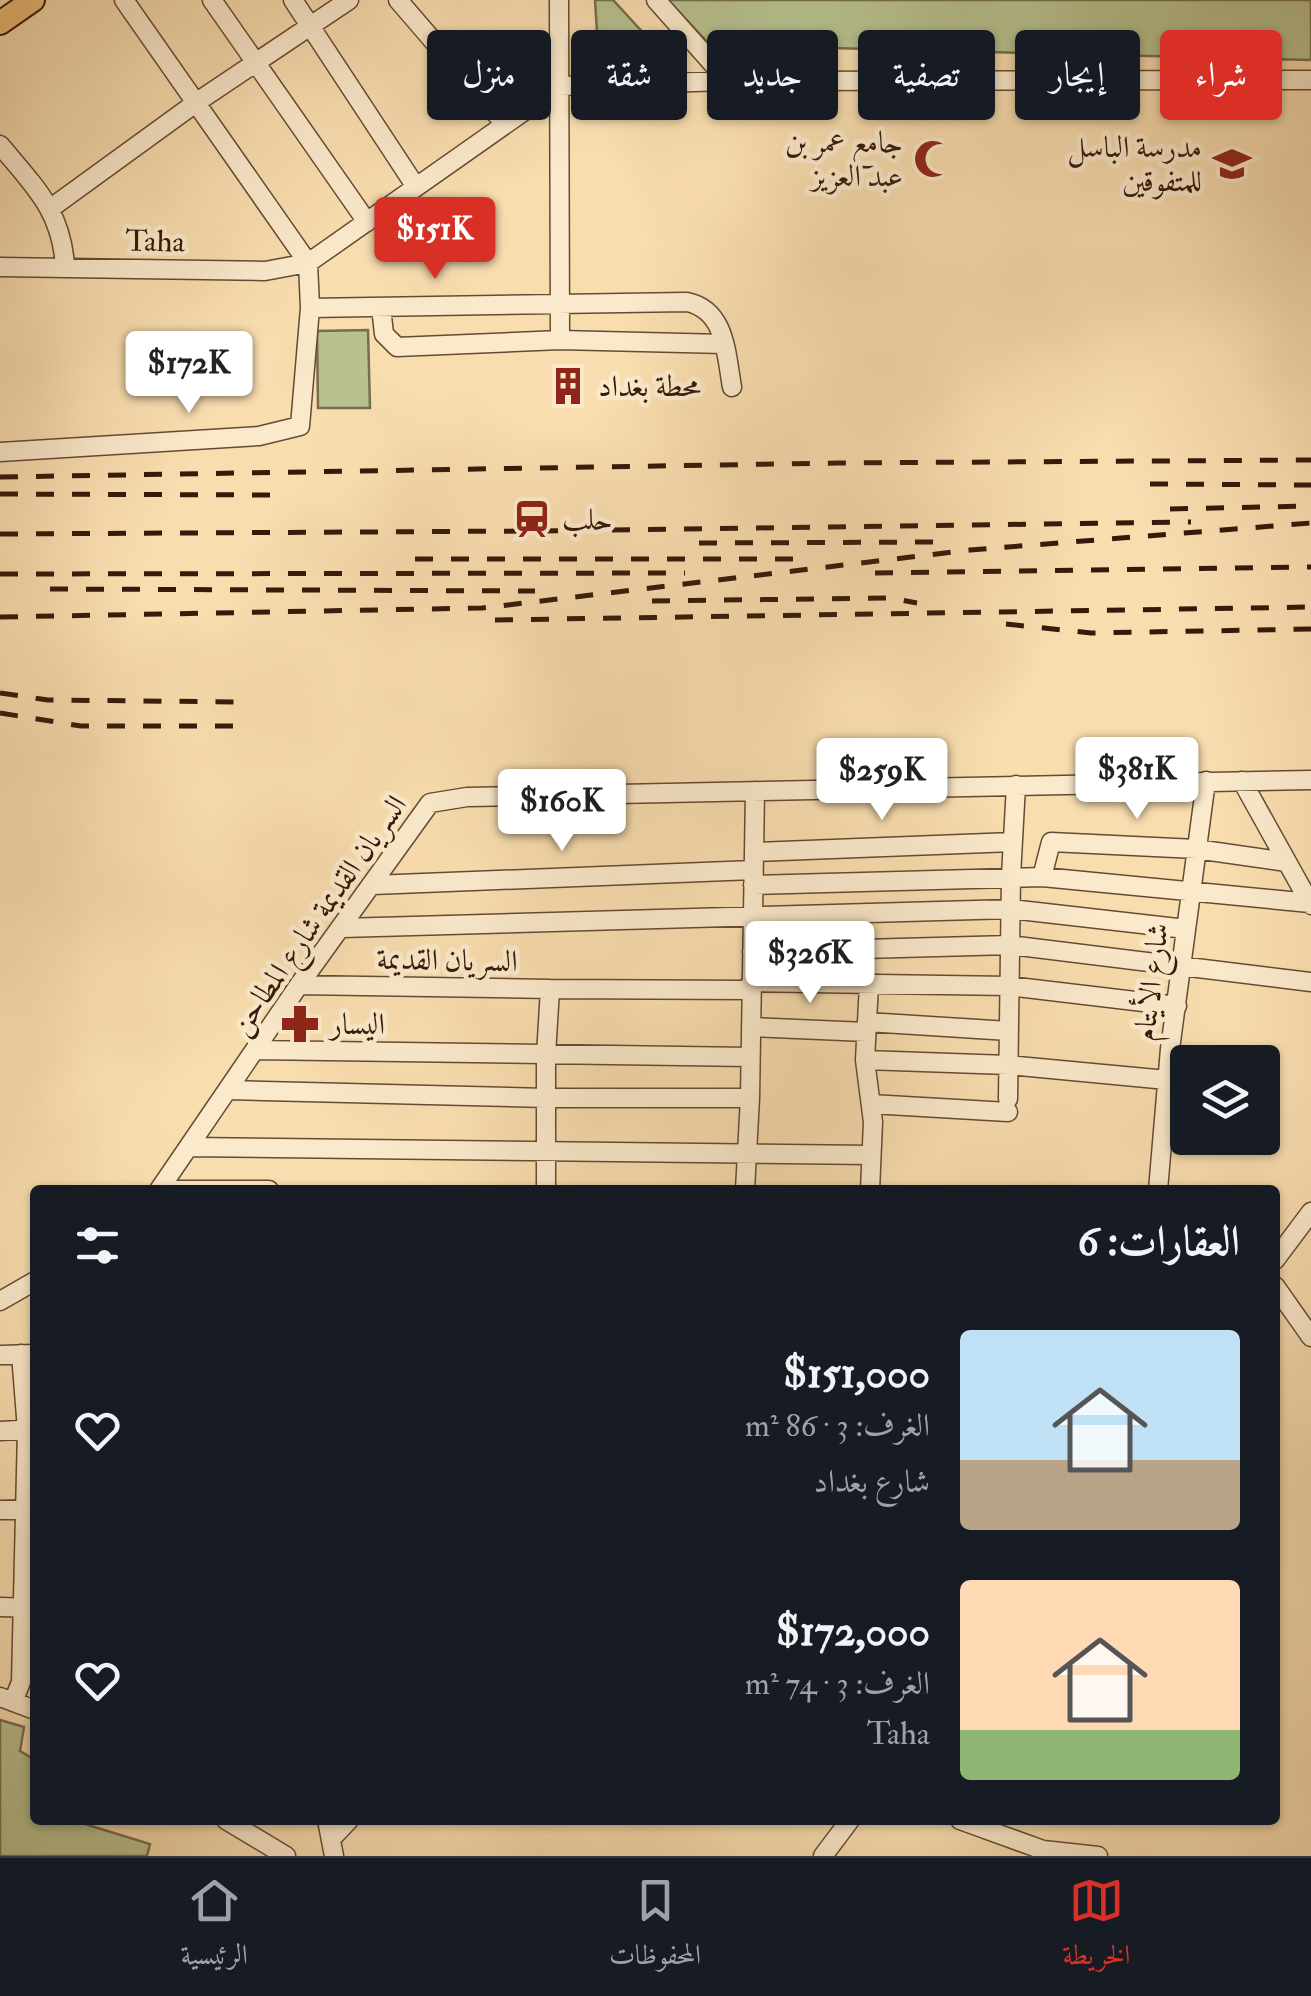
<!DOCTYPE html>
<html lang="ar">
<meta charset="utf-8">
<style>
:root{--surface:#171b24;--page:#242831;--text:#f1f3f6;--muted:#9ea1a6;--line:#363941;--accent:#d93025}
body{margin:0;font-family:"IM FELL Double Pica",Amiri,serif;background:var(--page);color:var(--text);direction:rtl;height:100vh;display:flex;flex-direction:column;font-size:38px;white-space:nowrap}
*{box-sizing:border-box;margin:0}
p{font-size:32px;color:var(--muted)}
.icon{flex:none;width:55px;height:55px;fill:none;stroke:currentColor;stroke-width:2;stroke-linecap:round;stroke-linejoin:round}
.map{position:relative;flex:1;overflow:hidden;direction:ltr}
.drawer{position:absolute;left:30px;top:1185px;width:1250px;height:640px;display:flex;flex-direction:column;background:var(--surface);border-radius:10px;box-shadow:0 2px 8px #0004;direction:rtl}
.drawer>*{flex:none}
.guide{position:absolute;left:30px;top:30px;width:1252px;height:90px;direction:rtl;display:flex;gap:20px}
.fabs{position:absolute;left:1170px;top:1045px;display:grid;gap:20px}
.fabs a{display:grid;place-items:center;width:110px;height:110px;border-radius:10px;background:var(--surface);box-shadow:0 2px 8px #0004;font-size:50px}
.price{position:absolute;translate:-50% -85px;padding:0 22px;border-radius:10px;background:#fff;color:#222;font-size:32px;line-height:65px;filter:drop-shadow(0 2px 5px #0008)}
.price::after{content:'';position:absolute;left:50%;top:60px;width:30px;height:22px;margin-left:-15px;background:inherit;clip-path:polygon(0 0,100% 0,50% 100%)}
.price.on{background:var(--accent);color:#fff}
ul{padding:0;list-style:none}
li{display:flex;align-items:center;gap:30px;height:250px;padding:0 40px}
li span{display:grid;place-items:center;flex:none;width:280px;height:200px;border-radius:10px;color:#555}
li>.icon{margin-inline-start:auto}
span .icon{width:120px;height:120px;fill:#fffc;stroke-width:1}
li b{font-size:42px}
h2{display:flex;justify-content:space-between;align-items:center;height:120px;padding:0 40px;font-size:42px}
.pill{padding:0 35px;border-radius:10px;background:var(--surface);box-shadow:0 2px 8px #0004;font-size:35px;line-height:90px}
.pill.on{background:var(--accent);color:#fff}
.dock{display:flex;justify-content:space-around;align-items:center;height:140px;border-top:2px solid var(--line);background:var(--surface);font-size:28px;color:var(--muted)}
.dock a{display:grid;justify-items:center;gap:5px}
.dock .on{color:var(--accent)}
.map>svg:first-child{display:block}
.green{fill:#b7c290;stroke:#766e4c;stroke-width:2.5}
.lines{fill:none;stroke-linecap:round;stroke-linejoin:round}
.minor-casing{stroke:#664a32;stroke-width:21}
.major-casing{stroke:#361909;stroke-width:26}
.minor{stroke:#fae9cb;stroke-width:18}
.major{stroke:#ecbe78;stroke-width:22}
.rail{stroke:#361909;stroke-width:5;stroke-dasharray:18 18;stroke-linecap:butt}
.labels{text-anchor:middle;stroke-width:9;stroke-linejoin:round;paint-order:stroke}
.poi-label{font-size:30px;fill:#361909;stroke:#fae9cb;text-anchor:start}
.street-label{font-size:30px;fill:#361909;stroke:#fae9cb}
</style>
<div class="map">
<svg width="1311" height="1856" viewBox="0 0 1311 1856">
<rect width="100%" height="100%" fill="#f8ddaf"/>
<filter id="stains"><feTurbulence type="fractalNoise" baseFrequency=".002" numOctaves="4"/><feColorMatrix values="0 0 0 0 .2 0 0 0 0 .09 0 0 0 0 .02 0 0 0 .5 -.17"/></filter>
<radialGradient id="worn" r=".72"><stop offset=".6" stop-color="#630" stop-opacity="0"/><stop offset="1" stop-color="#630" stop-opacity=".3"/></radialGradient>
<!-- green -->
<path class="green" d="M 595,0 L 613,0 L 670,62 L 599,63 Z
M 668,0 L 1311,0 L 1311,60 L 710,45 Z
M 368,330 L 370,408 L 318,408 L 317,331 Z
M 0,1720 L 24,1727 L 20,1751 L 35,1760 L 35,1820 L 72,1820 L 150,1844 L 147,1856 L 0,1856 Z"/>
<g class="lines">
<!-- minor casing -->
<g class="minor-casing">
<path id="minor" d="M 212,0 L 367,222
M 293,0 L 416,187
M 398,0 L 504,123
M 559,0 L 560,340
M 656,0 L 728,81
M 0,145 C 34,186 62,211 65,267
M 51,208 L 197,102 L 349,0
M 0,267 L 265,271 L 308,263 L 560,86 L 728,81 L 1311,80
M 381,307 L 384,334 L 397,347 L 560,340 L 724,344
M 310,308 L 687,302 C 726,310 726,354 732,387
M 0,452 L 259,436 L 300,426 L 310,308 L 308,263 L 124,0
M 1242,781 L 1311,905
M 754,852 L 1013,842
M 1042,877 L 1051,842 L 1196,849 L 1287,862
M 373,885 L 753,870
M 753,885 L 1042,877 L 1310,903
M 342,928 L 1011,909 L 1186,929
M 752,952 L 1010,945 L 1311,982
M 751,982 L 1009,986 L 1177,1006
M 869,984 L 865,1060 L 873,1122 L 870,1190
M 299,985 L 550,989 L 546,1055 L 546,1190
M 550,989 L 751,990
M 867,1022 L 1009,1031
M 751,1027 L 866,1032
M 255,1050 L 750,1057
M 865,1060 L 1008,1065 L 1167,1080
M 229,1090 L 546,1098 L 750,1098
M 1008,1099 L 1011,876 L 1016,785
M 871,1104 L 1008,1112
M 190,1147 L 871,1155
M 159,1190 L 299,985 L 430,803 L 467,797 L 1311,780
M 161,1190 L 269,1190
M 745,1190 L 750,1098 L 755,791
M 1158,1190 L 1170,1049 L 1206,781
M 1275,1260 L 1311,1212
M 1275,1286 L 1311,1337
M 0,1301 L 35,1281
M 0,1355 L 35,1354
M 0,1431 L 35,1429
M 0,1510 L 35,1509
M 0,1607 L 35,1608
M 0,1697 L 35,1710
M 13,1702 L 21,1682 L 27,1430 L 21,1354
M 226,1820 L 286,1856
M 327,1820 L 334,1856
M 960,1820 L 1043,1850 L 1098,1856
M 331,1839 L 349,1820
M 823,1856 L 850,1820"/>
</g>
<!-- major casing -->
<g class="major-casing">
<path id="major" d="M 0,23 L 33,0"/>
</g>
<!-- minor -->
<use href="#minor" class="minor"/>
<!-- major -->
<use href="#major" class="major"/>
<!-- rail -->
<path class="rail" d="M 0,477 L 837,463 L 1311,460
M 1150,484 L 1311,485
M 0,494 L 285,495
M 1170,509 L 1311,506
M 0,534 L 534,531 L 1191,522
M 699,543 L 939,542
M 415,559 L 805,559
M 875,573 L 1311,567
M 0,574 L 685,573
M 50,589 L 535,591
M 652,601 L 890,598 L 917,603
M 0,617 L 482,608 L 970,550 L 1311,523
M 495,620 L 1311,607
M 1006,624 L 1091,633 L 1311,629
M 0,693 L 48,700 L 245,702
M 0,713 L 81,726 L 249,726"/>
</g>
<!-- icons -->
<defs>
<g id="mosque-bare" transform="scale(3)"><path d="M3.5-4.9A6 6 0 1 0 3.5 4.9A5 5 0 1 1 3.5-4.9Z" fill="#8f2418" stroke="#fae9cb" stroke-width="2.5" paint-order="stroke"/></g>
<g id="school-bare" transform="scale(3)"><path d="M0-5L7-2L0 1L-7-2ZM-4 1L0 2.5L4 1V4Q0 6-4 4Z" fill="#8f2418" stroke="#fae9cb" stroke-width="2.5" paint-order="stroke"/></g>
<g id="building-bare" transform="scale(3)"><path d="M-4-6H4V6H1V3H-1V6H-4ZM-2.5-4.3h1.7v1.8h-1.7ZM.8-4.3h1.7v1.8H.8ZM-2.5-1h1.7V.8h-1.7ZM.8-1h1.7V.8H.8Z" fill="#8f2418" stroke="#fae9cb" stroke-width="2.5" paint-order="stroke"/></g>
<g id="station-bare" transform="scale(3)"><path d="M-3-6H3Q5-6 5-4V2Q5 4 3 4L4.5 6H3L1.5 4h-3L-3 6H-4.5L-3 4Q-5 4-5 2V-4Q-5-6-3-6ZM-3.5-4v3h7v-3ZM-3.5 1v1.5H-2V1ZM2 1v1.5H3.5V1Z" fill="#8f2418" stroke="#fae9cb" stroke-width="2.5" paint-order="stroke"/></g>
<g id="pharmacy-bare" transform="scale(3)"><path d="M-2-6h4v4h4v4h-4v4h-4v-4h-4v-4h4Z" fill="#8f2418" stroke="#fae9cb" stroke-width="2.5" paint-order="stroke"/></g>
</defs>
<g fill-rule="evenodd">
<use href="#mosque-bare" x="933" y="159"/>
<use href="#school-bare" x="1232" y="164"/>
<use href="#building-bare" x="568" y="386"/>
<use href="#station-bare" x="532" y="519"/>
<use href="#pharmacy-bare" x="300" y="1024"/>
</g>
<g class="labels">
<!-- poi labels -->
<g class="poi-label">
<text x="903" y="152" text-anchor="end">جامع عمر بن<tspan x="903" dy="34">عبد العزيز</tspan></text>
<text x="1202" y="157" text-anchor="end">مدرسة الباسل<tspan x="1202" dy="34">للمتفوقين</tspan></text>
<text x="598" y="396">محطة بغداد</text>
<text x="562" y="529">حلب</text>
<text x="330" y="1034">اليسار</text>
</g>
<!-- street labels -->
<g class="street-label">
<text transform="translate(155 241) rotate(1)" y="10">Taha</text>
<text transform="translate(318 915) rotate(-55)" y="10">السريان القديمة شارع المطاحن</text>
<text transform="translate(447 960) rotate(1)" y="10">السريان القديمة</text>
<text transform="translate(1151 982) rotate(-83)" y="10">شارع الأيتام</text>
</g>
</g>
<rect width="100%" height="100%" filter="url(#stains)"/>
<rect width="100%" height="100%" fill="url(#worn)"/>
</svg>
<div class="fabs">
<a><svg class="icon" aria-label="layers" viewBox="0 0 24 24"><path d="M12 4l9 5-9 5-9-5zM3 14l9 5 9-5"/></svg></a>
</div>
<b class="price on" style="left:435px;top:282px">$151K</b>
<b class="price" style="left:189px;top:416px">$172K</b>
<b class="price" style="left:1137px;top:822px">$381K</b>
<b class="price" style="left:882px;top:823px">$259K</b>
<b class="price" style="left:562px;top:854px">$160K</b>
<b class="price" style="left:810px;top:1006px">$326K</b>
<div class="guide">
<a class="pill on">شراء</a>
<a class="pill">إيجار</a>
<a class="pill">تصفية</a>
<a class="pill">جديد</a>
<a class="pill">شقة</a>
<a class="pill">منزل</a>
</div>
<section class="drawer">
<h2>العقارات: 6<svg class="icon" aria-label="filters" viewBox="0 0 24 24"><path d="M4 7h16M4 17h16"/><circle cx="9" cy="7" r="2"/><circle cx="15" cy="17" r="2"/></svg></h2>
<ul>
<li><span style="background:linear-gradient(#bfe0f5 65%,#b9a48a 0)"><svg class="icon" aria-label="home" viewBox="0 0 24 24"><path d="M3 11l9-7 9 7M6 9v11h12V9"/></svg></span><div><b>$151,000</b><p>الغرف: 3 · 86 m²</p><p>شارع بغداد</p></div><svg class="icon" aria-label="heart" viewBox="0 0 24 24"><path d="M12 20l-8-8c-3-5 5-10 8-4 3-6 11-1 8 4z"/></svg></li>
<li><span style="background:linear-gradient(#ffd9b3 75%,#8fb573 0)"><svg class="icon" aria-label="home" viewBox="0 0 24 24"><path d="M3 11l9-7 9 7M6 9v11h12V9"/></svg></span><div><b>$172,000</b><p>الغرف: 3 · 74 m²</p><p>Taha</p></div><svg class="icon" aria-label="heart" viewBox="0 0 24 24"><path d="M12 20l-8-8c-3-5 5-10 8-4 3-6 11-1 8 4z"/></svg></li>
</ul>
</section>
</div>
<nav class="dock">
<a class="on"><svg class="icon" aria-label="map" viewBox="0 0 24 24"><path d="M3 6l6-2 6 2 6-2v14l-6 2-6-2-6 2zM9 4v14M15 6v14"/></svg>الخريطة</a>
<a><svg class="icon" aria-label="saved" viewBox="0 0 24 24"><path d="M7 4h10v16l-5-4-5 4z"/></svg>المحفوظات</a>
<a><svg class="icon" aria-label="home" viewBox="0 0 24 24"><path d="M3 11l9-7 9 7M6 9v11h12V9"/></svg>الرئيسية</a>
</nav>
